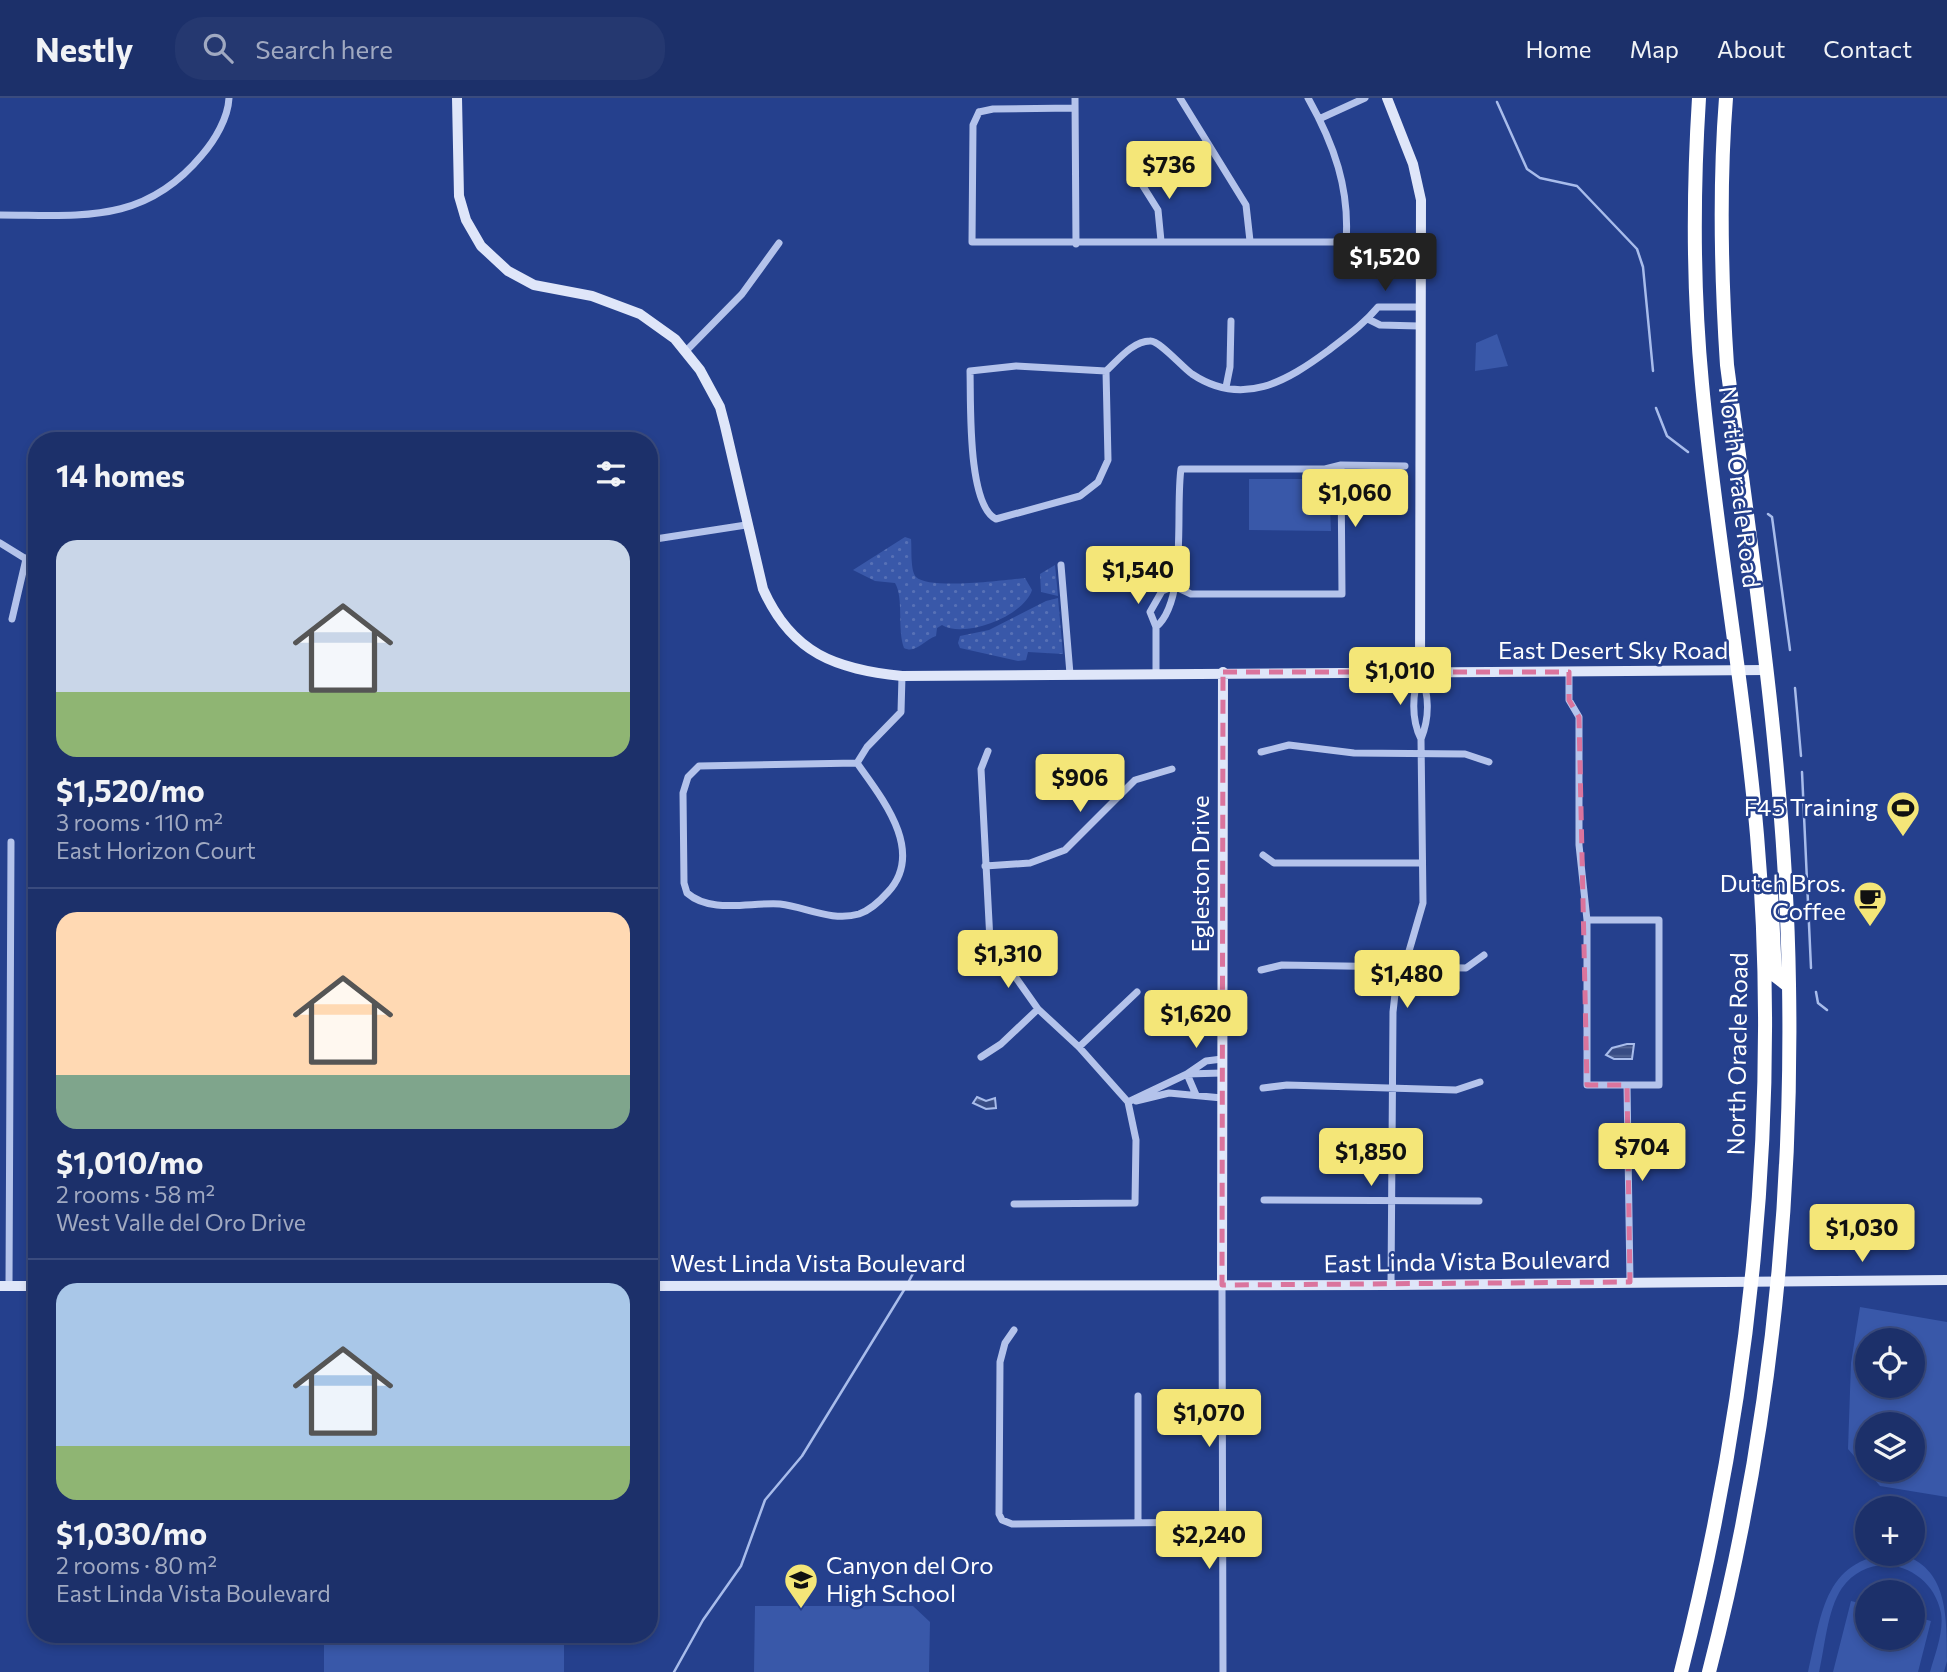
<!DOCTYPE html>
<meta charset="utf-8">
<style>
:root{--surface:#1c306a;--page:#253870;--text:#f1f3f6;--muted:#a0a9c1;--line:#3a4b7e;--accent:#f4e678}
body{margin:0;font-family:Commissioner,sans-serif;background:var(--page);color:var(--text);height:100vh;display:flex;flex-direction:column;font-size:26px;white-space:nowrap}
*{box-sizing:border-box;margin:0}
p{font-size:23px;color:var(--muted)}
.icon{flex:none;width:38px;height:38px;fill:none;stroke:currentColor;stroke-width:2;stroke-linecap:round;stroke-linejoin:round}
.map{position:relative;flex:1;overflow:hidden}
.sheet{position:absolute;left:28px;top:334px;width:630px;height:1211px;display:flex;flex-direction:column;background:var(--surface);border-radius:28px;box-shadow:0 4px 10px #0003,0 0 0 2px var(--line)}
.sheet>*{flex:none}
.fabs{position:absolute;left:1855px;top:1230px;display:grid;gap:14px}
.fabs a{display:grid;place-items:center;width:70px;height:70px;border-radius:50%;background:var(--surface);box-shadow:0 4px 10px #0003,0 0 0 2px var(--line);font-size:35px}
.price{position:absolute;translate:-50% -60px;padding:0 16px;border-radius:7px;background:var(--accent);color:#111;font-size:23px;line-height:46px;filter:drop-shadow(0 2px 4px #0008)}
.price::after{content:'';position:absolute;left:50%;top:42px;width:21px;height:16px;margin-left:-10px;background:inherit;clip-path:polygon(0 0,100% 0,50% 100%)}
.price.on{background:#222;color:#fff}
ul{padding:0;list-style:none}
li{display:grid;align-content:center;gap:14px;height:371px;padding:0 28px}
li+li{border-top:2px solid var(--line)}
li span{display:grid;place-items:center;height:217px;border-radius:21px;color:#555}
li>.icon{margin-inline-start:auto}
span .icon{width:126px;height:126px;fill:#fffc;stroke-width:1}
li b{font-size:30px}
h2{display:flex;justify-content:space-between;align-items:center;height:84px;padding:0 28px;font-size:30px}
header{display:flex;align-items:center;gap:42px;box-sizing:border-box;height:98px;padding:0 35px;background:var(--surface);border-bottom:2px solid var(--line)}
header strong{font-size:33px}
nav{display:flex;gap:38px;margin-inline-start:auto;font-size:24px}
.search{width:490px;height:63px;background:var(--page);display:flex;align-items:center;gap:18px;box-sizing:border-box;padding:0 24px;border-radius:28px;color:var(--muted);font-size:26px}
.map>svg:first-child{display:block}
.grass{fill:url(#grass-dots)}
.park{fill:#3958a9;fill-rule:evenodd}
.water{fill:url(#water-rules);stroke:#a8bceb;stroke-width:2}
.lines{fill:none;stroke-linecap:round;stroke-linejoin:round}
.stream{stroke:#a8bceb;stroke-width:2.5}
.street{stroke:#b4c3eb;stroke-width:7}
.secondary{stroke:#dfe6f9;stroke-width:10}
.highway{stroke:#fff;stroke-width:14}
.marked{fill:none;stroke:#da749d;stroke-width:5;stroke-dasharray:14 9;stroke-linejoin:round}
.labels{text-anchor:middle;stroke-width:5;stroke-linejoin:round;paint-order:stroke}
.street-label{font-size:24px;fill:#fff;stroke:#25408d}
.poi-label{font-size:24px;fill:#fff;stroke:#25408d;text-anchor:end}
</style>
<header>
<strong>Nestly</strong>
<div class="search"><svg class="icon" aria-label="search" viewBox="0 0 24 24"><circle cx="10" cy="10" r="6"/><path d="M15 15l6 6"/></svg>Search here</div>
<nav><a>Home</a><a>Map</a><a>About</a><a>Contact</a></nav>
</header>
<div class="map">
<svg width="1947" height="1574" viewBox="0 0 1947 1574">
<defs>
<pattern id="grass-dots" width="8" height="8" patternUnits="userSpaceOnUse" patternTransform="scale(1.75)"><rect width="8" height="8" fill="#3958a9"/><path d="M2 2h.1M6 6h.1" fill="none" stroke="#5771b6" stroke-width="1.8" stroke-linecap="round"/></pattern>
<pattern id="water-rules" width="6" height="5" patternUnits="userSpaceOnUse" patternTransform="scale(1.75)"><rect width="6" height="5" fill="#384c84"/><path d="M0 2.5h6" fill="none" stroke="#566796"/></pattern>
</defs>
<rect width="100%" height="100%" fill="#25408d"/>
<!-- grass -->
<path class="grass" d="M 905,439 L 911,441 C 912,450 910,472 916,479 C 929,492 1005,482 1025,480 L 1032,492 C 1024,518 965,541 942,527 L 937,530 L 936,538 C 924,542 916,556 904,550 C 897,531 904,500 895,485 L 875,483 L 853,472 Z
M 1055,467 L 1058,498 L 1041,494 L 1040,476 Z
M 1058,500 L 1063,556 L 1028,554 L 1026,562 L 1018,563 L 960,550 L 958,545 L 960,538 L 989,532 L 1046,503 Z"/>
<!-- park -->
<path class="park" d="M 1497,236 L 1508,268 L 1475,273 L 1476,245 Z
M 1249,381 L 1323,381 L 1329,384 L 1331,433 L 1249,432 Z
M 1860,1209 L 1947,1224 L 1947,1399 L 1880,1388 L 1848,1351 L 1851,1265 ZM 1913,1242 L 1913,1288 L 1867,1288 L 1867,1242 ZM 1867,1326 L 1913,1326 L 1913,1372 L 1867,1372 Z
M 1901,1456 C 1947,1470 1947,1515 1947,1563 L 1944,1574 L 1930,1574 C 1935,1556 1944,1534 1941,1515 C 1932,1467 1871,1449 1842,1490 C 1827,1512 1825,1549 1819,1574 L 1808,1574 C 1822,1515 1824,1456 1901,1456 Z
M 1851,1503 L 1867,1507 L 1867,1540 L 1913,1540 L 1913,1518 L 1931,1523 L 1918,1574 L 1833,1574 Z
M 755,1508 L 913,1508 L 930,1524 L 929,1574 L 754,1574 Z
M 324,1537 L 564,1537 L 564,1574 L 324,1574 Z"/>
<!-- water -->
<path class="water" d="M 1627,946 L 1634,946 L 1632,961 L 1614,961 L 1606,957 L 1612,950 Z
M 977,999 L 986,1003 L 995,1000 L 996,1010 L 986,1011 L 973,1005 Z"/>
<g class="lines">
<!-- stream -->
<path class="stream" d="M 1497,4 L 1527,71 L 1540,80 L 1577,88 L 1637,151 L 1643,169 L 1653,273
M 1656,310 L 1667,338 L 1688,354
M 1768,416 L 1772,419 L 1790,552
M 1795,590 L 1801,658
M 1802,674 L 1811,870
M 1816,894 L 1818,905 L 1827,912
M 909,1183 L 919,1164
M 674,1574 L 703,1522 L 741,1468 L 765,1402 L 802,1358 L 904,1192"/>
<!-- street -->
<path class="street" d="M 1075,0 L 1076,146
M 1180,0 L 1246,107 L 1250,143
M 979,14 L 973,27 L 972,144 L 1346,144 C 1350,91 1334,46 1308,0
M 979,14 L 993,11 L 1075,10
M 1319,21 L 1365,0
M 1136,77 L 1158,112 L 1161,143
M 0,117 C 81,117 144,127 202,57 C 215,42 228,20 229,0
M 1368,221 L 1380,227 L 1419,228
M 686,253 L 742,196 L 779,145
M 1016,268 L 1106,273 L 1108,362 L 1098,384 L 1080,398 L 996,421 C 967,407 971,303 970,273 Z
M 1106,273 C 1118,262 1133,243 1150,243 C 1159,242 1182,269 1192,276 C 1243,310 1287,283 1329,252 C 1347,238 1364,226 1378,209 L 1420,209
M 1226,289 L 1230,269 L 1231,223
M 649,442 L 746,427
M 0,445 L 26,461
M 1061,467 L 1070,576
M 1174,488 L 1191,496 L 1342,496 L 1341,367
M 12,521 L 26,461 L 37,452
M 1156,529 C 1188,502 1175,412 1181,371 L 1325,371 L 1341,367 L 1405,368
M 1156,574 L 1156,529 L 1150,514 L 1162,493 L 1174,488
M 1420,574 C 1412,595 1411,621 1421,641
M 1569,574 L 1569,602 L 1579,619 L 1579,747 L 1587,822 L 1587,987 L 1659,987 L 1659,822 L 1587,822
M 988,653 L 981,671 L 990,843 L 1038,911 L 1079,949 L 1128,1004 L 1136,1042 L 1135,1105 L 1014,1106
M 1261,654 L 1289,647 L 1354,655 L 1465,656 L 1489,664
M 857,665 C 881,699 926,753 888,794 C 880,803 871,812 859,816 C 832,824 806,809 780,806 C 750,804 711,816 687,795 L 684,785 L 683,695 L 688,679 L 699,668 Z
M 857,665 L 867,649 L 901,614 L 902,578
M 1263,757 L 1274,765 L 1422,765
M 985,768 L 1030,765 L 1065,752 L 1135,682 L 1172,671
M 1261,872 L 1282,867 L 1466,870 L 1484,857
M 1079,949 L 1137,894
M 981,959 L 1001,946 L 1038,911
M 1187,976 L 1206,963 L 1222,961
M 1187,976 L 1196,997
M 1627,987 L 1630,1184
M 1263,990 L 1287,987 L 1456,992 L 1480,984
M 1136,1003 L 1169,995 L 1222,1000
M 1128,1004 L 1187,976 L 1222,975
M 1264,1102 L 1479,1103
M 1222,1187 L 1223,1574
M 1391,1187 L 1393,914 L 1396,887 L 1407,860 L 1423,805 L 1421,641 C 1430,619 1429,595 1420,574
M 9,1188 L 11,744
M 1014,1232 L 1005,1245 L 1000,1264 L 999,1416 L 1002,1422 L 1012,1426 L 1223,1424
M 1138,1298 L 1138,1424"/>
<!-- secondary -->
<path class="secondary" d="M 457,0 L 459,98 L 466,122 L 481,148 L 508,173 L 534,187 L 592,198 L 640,216 L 675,241 L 700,272 L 720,309 L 725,328 L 763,491 C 792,556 836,571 902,578 L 1766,572
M 1387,0 L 1413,66 L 1421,102 L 1420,574
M 1222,1187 L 1223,574
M 0,1188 L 37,1188
M 649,1188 L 1391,1187 L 1947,1182"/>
<!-- highway -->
<path class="highway" d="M 1759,782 L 1771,794 L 1775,877 L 1789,888
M 1681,1574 C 1750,1303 1781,1016 1757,737 C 1744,586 1716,437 1702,286 C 1693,192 1693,95 1699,0
M 1709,1574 C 1767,1350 1793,1116 1789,886 C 1786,678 1754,472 1727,267 C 1721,177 1719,89 1726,0"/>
</g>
<!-- marked area -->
<path class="marked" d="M 1223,574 L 1569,574 L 1569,602 L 1579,619 L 1587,987 L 1627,987 L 1630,1184 L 1222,1187 Z"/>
<!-- icons -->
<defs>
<g id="stadium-pin" transform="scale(1.75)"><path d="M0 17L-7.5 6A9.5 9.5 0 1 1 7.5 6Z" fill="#f4e678" stroke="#25408d"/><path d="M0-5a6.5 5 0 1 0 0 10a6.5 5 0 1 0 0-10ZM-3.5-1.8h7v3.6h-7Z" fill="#111"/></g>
<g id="cafe-pin" transform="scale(1.75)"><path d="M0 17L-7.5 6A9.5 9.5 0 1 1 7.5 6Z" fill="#f4e678" stroke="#25408d"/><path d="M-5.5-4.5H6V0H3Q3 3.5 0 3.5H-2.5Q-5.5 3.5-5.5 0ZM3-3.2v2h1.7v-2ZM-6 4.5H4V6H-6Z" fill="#111"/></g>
<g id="school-pin" transform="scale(1.75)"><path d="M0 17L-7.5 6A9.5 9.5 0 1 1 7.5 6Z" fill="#f4e678" stroke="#25408d"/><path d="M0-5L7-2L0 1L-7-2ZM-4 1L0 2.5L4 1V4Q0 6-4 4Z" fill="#111"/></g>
</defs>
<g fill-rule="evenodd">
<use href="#stadium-pin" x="1903" y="710"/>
<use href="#cafe-pin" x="1870" y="800"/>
<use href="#school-pin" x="801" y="1482"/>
</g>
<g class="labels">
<!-- street labels -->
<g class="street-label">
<text transform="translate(1739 389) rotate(83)" y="8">North Oracle Road</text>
<text x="1613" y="561">East Desert Sky Road</text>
<text transform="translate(1201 776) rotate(-90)" y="8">Egleston Drive</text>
<text transform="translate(1738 956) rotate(-89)" y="8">North Oracle Road</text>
<text transform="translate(1467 1164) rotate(-1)" y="8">East Linda Vista Boulevard</text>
<text x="818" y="1174">West Linda Vista Boulevard</text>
</g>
<!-- poi labels -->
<g class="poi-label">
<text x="1878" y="718">F45 Training</text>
<text x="1846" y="794">Dutch Bros.<tspan x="1846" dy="28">Coffee</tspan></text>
<text x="826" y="1476" text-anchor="start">Canyon del Oro<tspan x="826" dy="28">High School</tspan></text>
</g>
</g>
</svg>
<div class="fabs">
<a><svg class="icon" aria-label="locate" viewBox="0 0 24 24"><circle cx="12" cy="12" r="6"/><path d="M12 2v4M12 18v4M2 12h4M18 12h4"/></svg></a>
<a><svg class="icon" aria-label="layers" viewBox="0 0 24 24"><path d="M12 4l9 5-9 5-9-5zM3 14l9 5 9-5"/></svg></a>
<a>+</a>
<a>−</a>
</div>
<b class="price" style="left:1169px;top:103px">$736</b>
<b class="price on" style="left:1385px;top:195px">$1,520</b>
<b class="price" style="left:1355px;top:431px">$1,060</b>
<b class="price" style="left:1138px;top:508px">$1,540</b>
<b class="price" style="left:1400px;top:609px">$1,010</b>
<b class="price" style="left:1080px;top:716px">$906</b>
<b class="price" style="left:1008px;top:892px">$1,310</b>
<b class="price" style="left:1407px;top:912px">$1,480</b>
<b class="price" style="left:1196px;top:952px">$1,620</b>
<b class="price" style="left:1642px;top:1085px">$704</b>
<b class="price" style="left:1371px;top:1090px">$1,850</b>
<b class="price" style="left:1862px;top:1166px">$1,030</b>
<b class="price" style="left:1209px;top:1351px">$1,070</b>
<b class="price" style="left:1209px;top:1473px">$2,240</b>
<section class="sheet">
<h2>14 homes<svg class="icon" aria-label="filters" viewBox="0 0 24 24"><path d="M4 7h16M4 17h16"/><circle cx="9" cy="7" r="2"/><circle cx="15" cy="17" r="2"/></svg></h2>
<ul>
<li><span style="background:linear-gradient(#c9d6e8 70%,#8fb573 0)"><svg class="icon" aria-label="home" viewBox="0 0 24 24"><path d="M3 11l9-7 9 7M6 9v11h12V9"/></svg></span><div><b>$1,520/mo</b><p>3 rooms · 110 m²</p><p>East Horizon Court</p></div></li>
<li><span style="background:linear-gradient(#ffd9b3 75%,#7fa58c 0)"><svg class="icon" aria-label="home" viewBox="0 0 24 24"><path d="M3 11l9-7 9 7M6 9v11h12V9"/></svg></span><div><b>$1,010/mo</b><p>2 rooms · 58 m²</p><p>West Valle del Oro Drive</p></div></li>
<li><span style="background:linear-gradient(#a9c7e8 75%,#8fb573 0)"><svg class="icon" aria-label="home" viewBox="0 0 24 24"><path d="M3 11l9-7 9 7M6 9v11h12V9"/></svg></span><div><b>$1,030/mo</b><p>2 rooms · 80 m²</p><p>East Linda Vista Boulevard</p></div></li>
</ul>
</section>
</div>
